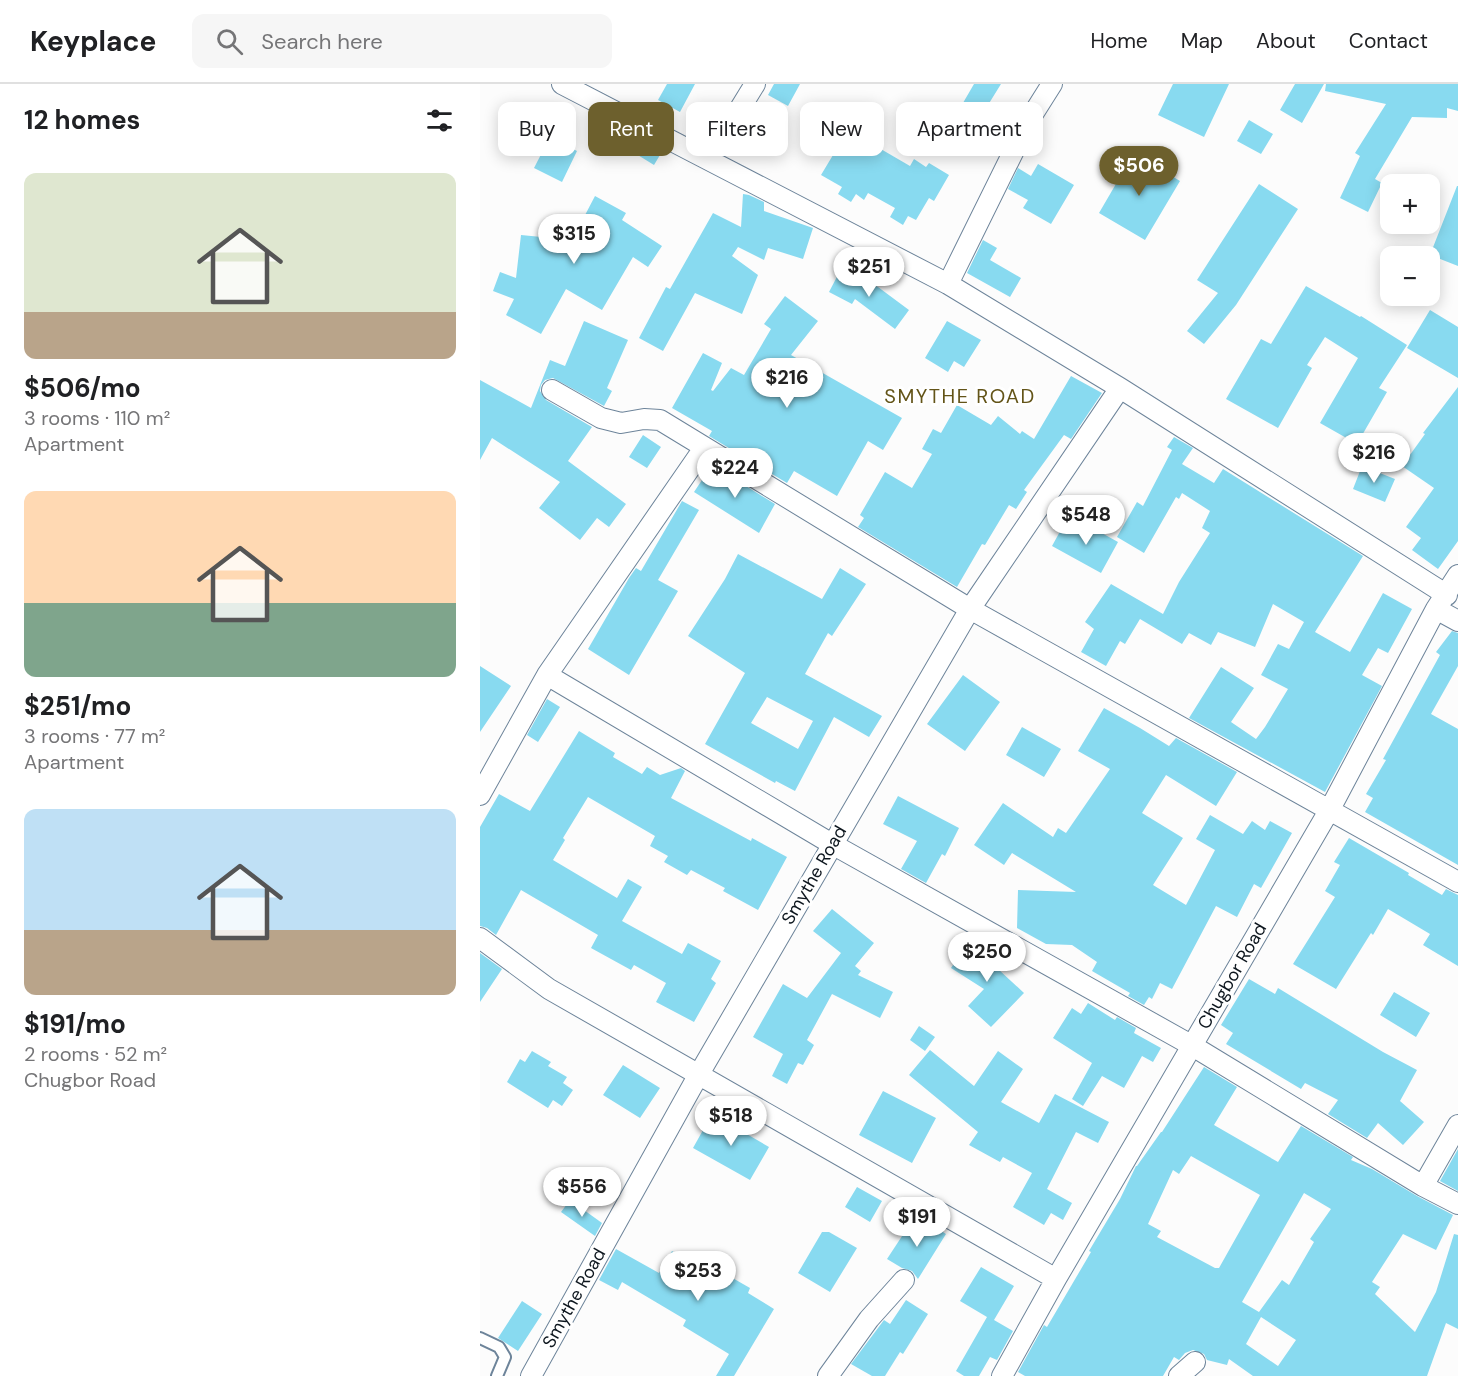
<!DOCTYPE html>
<meta charset="utf-8">
<style>
:root{--surface:#fff;--page:#f6f6f6;--text:#202124;--muted:#757577;--line:#e0e0e0;--accent:#6d602d}
body{margin:0;font-family:"DM Sans",sans-serif;background:var(--page);color:var(--text);height:100vh;display:flex;flex-direction:column;font-size:22px;white-space:nowrap}
*{box-sizing:border-box;margin:0}
p{font-size:20px;color:var(--muted)}
.icon{flex:none;width:33px;height:33px;fill:none;stroke:currentColor;stroke-width:2;stroke-linecap:round;stroke-linejoin:round}
.map{position:relative;flex:1;overflow:hidden}
.panel{display:flex;flex-direction:column;background:var(--surface);width:480px}
.panel>*{flex:none}
.hud{position:absolute;left:18px;top:18px;width:570px;height:54px;display:flex;gap:12px}
.buttons{position:absolute;left:900px;top:90px;display:grid;gap:12px}
.buttons a{display:grid;place-items:center;width:60px;height:60px;border-radius:12px;background:var(--surface);box-shadow:0 3px 15px #0003;font-size:30px}
.price{position:absolute;translate:-50% -51px;padding:0 14px;border-radius:21px;background:#fff;color:#222;font-size:20px;line-height:39px;filter:drop-shadow(0 2px 3px #0008)}
.price::after{content:'';position:absolute;left:50%;top:36px;width:18px;height:14px;margin-left:-9px;background:inherit;clip-path:polygon(0 0,100% 0,50% 100%)}
.price.current{background:var(--accent);color:#fff}
ul{padding:0;list-style:none}
li{display:grid;align-content:center;gap:12px;height:318px;padding:0 24px}
li span{display:grid;place-items:center;height:186px;border-radius:12px;color:#555}
li>.icon{margin-inline-start:auto}
span .icon{width:108px;height:108px;fill:#fffc;stroke-width:1}
li b{font-size:26px}
h2{display:flex;justify-content:space-between;align-items:center;height:72px;padding:0 24px;font-size:26px}
.tag{padding:0 21px;border-radius:12px;background:var(--surface);box-shadow:0 3px 15px #0003;font-size:21px;line-height:54px}
.tag.current{background:var(--accent);color:#fff}
header{display:flex;align-items:center;gap:36px;box-sizing:border-box;height:84px;padding:0 30px;background:var(--surface);border-bottom:2px solid var(--line)}
header strong{font-size:28px}
nav{display:flex;gap:33px;margin-inline-start:auto;font-size:21px}
.search{width:420px;height:54px;background:var(--page);display:flex;align-items:center;gap:15px;box-sizing:border-box;padding:0 21px;border-radius:12px;color:var(--muted);font-size:22px}
main{display:flex;flex:1;min-height:0}
.map>svg:first-child{display:block}
.building{fill:#88daf0;fill-rule:evenodd}
.lines{fill:none;stroke-linecap:round;stroke-linejoin:round}
.lane-casing{stroke:#6d849a;stroke-width:14}
.street-casing{stroke:#6d849a;stroke-width:22}
.lane{stroke:#fff;stroke-width:10}
.street{stroke:#fff;stroke-width:20}
.labels{text-anchor:middle;stroke-width:6;stroke-linejoin:round;paint-order:stroke}
.street-label{font-size:18px;fill:#0d161e;stroke:#fff}
.neighbourhood-label{font-size:20px;letter-spacing:1.5px;fill:#635418;stroke:#fff}
</style>
<header>
<strong>Keyplace</strong>
<div class="search"><svg class="icon" aria-label="search" viewBox="0 0 24 24"><circle cx="10" cy="10" r="6"/><path d="M15 15l6 6"/></svg>Search here</div>
<nav><a>Home</a><a>Map</a><a>About</a><a>Contact</a></nav>
</header>
<main>
<section class="panel">
<h2>12 homes<svg class="icon" aria-label="filters" viewBox="0 0 24 24"><path d="M4 7h16M4 17h16"/><circle cx="9" cy="7" r="2"/><circle cx="15" cy="17" r="2"/></svg></h2>
<ul>
<li><span style="background:linear-gradient(#dfe7d0 75%,#b9a48a 0)"><svg class="icon" aria-label="home" viewBox="0 0 24 24"><path d="M3 11l9-7 9 7M6 9v11h12V9"/></svg></span><div><b>$506/mo</b><p>3 rooms · 110 m²</p><p>Apartment</p></div></li>
<li><span style="background:linear-gradient(#ffd9b3 60%,#7fa58c 0)"><svg class="icon" aria-label="home" viewBox="0 0 24 24"><path d="M3 11l9-7 9 7M6 9v11h12V9"/></svg></span><div><b>$251/mo</b><p>3 rooms · 77 m²</p><p>Apartment</p></div></li>
<li><span style="background:linear-gradient(#bfe0f5 65%,#b9a48a 0)"><svg class="icon" aria-label="home" viewBox="0 0 24 24"><path d="M3 11l9-7 9 7M6 9v11h12V9"/></svg></span><div><b>$191/mo</b><p>2 rooms · 52 m²</p><p>Chugbor Road</p></div></li>
</ul>
</section>
<div class="map">
<svg width="978" height="1292" viewBox="0 0 978 1292">
<rect width="100%" height="100%" fill="#fcfcfc"/>
<!-- building -->
<path class="building" d="M 187,0 L 215,0 L 200,28 L 178,16 Z
M 294,0 L 320,0 L 308,22 L 288,11 Z
M 494,0 L 521,0 L 508,21 L 514,24 L 495,58 L 469,43 Z
M 693,0 L 749,0 L 724,53 L 678,31 Z
M 815,0 L 844,0 L 822,39 L 800,26 Z
M 846,0 L 978,0 L 978,27 L 967,24 L 967,34 L 932,33 L 895,95 L 902,99 L 888,128 L 860,114 L 880,72 L 875,69 L 906,20 L 845,7 Z
M 769,36 L 793,50 L 781,70 L 757,57 Z
M 375,50 L 430,82 L 434,75 L 446,83 L 449,79 L 469,91 L 454,117 L 449,114 L 436,136 L 428,132 L 423,141 L 410,133 L 415,124 L 388,109 L 384,116 L 376,110 L 371,118 L 358,110 L 362,103 L 341,91 L 356,66 L 363,70 Z
M 156,52 L 183,66 L 174,81 L 148,65 Z
M 70,53 L 97,67 L 82,98 L 54,84 Z
M 654,69 L 700,97 L 665,156 L 619,129 Z
M 558,80 L 594,101 L 571,140 L 543,124 L 548,116 L 528,105 L 538,84 L 551,92 Z
M 779,100 L 818,125 L 756,221 L 724,260 L 707,247 L 738,209 L 717,196 Z
M 977,102 L 978,102 L 978,182 L 950,171 Z
M 263,110 L 269,111 L 284,118 L 284,127 L 333,144 L 323,175 L 288,164 L 284,176 L 258,163 L 252,172 L 278,191 L 262,230 L 215,209 L 183,267 L 159,254 L 186,203 L 190,205 L 233,129 L 261,143 Z
M 115,112 L 146,129 L 142,136 L 182,162 L 168,183 L 153,173 L 122,226 L 86,205 L 61,250 L 26,231 L 34,215 L 13,207 L 20,188 L 36,194 L 41,151 L 92,156 Z
M 503,156 L 517,164 L 510,176 L 541,194 L 530,213 L 487,189 Z
M 361,185 L 398,203 L 429,226 L 415,245 L 375,215 L 372,220 L 349,208 Z
M 826,202 L 880,233 L 881,232 L 927,261 L 899,304 L 907,308 L 877,360 L 840,339 L 878,274 L 845,253 L 827,281 L 832,284 L 798,344 L 746,315 L 781,255 L 791,260 Z
M 305,212 L 338,237 L 311,271 L 422,334 L 403,366 L 388,357 L 357,412 L 314,387 L 307,399 L 229,352 L 232,347 L 192,324 L 223,269 L 242,279 L 231,306 L 233,307 L 251,284 L 264,291 L 291,245 L 284,240 Z
M 950,226 L 978,243 L 978,294 L 927,264 Z
M 104,237 L 148,256 L 127,304 L 132,307 L 124,322 L 73,294 L 65,296 L 61,301 L 60,307 L 66,316 L 112,343 L 88,377 L 146,420 L 129,443 L 117,434 L 100,456 L 59,424 L 80,398 L 12,354 L 0,376 L 0,296 L 51,324 L 70,276 L 85,282 Z
M 467,237 L 501,256 L 484,283 L 474,277 L 468,288 L 445,274 Z
M 591,292 L 622,309 L 591,355 L 584,351 L 544,406 L 547,408 L 536,425 L 529,421 L 505,461 L 502,460 L 477,503 L 378,443 L 384,434 L 380,431 L 405,388 L 432,404 L 452,370 L 442,365 L 453,345 L 461,349 L 477,321 L 511,341 L 518,332 L 540,350 L 542,347 L 554,355 Z
M 978,303 L 978,457 L 958,485 L 932,466 L 941,454 L 926,443 L 954,404 L 922,382 L 945,350 L 943,349 Z
M 163,351 L 181,363 L 167,384 L 149,373 Z
M 694,353 L 713,364 L 702,380 L 734,399 L 743,385 L 883,472 L 835,548 L 870,568 L 903,509 L 932,525 L 908,569 L 898,564 L 882,591 L 902,602 L 845,708 L 709,634 L 741,583 L 774,604 L 751,638 L 776,655 L 785,643 L 808,605 L 781,591 L 798,560 L 809,565 L 824,538 L 793,520 L 775,563 L 738,548 L 731,561 L 709,549 L 702,560 L 660,535 L 645,560 L 640,557 L 626,582 L 601,568 L 614,545 L 605,538 L 631,500 L 683,530 L 699,498 L 730,449 L 722,444 L 730,427 L 702,409 L 699,415 L 696,413 L 664,469 L 637,453 L 657,418 L 663,422 L 692,366 L 687,363 Z
M 232,381 L 295,420 L 279,449 L 214,408 Z
M 882,382 L 915,395 L 905,418 L 873,405 Z
M 202,417 L 219,426 L 178,496 L 198,507 L 149,591 L 108,565 L 149,494 L 156,484 L 161,487 Z
M 600,437 L 638,458 L 621,489 L 572,462 L 583,442 L 594,448 Z
M 258,470 L 342,515 L 360,484 L 386,500 L 352,552 L 348,549 L 325,590 L 402,632 L 389,653 L 354,633 L 315,707 L 296,697 L 295,699 L 225,660 L 265,589 L 208,552 L 245,495 ZM 287,613 L 333,637 L 318,665 L 271,639 Z
M 972,547 L 978,549 L 978,582 L 951,630 L 978,645 L 978,781 L 885,728 L 893,714 L 886,710 L 906,676 L 903,675 L 960,571 L 956,568 Z
M 0,582 L 31,602 L 0,648 Z
M 483,591 L 520,618 L 485,667 L 447,640 Z
M 67,615 L 80,623 L 58,658 L 47,651 Z
M 624,624 L 660,644 L 689,662 L 696,654 L 757,688 L 736,722 L 686,691 L 662,729 L 703,754 L 673,801 L 706,821 L 735,766 L 716,755 L 730,731 L 763,750 L 772,737 L 785,746 L 790,737 L 812,749 L 781,804 L 774,800 L 757,833 L 736,822 L 692,905 L 680,899 L 672,915 L 669,913 L 664,921 L 648,912 L 650,909 L 612,887 L 617,878 L 592,861 L 566,860 L 537,844 L 538,806 L 596,808 L 532,769 L 524,781 L 494,761 L 523,719 L 573,753 L 578,744 L 586,749 L 630,685 L 598,667 Z
M 542,643 L 581,665 L 564,693 L 526,671 Z
M 99,647 L 135,669 L 133,673 L 162,690 L 167,683 L 180,691 L 201,684 L 205,687 L 191,714 L 271,757 L 272,754 L 307,773 L 278,826 L 243,807 L 245,804 L 211,786 L 207,791 L 184,778 L 188,772 L 170,762 L 175,752 L 108,713 L 83,754 L 85,756 L 73,776 L 137,814 L 148,795 L 162,803 L 142,837 L 202,870 L 208,859 L 241,877 L 231,895 L 236,899 L 214,938 L 176,918 L 186,899 L 154,881 L 151,886 L 111,864 L 118,851 L 41,806 L 16,851 L 7,844 L 0,842 L 0,743 L 19,710 L 50,727 Z
M 418,712 L 479,744 L 465,772 L 462,770 L 446,799 L 421,785 L 437,757 L 403,740 Z
M 869,754 L 929,789 L 928,791 L 962,811 L 966,805 L 978,811 L 978,882 L 943,861 L 950,850 L 908,825 L 893,851 L 891,849 L 856,905 L 813,880 L 855,813 L 845,807 L 860,781 L 854,778 Z
M 352,825 L 394,859 L 375,882 L 381,887 L 378,891 L 413,908 L 400,934 L 352,910 L 327,956 L 334,961 L 323,981 L 318,979 L 307,1000 L 292,992 L 303,970 L 273,953 L 303,900 L 327,914 L 361,869 L 333,847 Z
M 489,857 L 523,879 L 518,885 L 544,909 L 511,943 L 488,922 L 504,905 L 471,884 Z
M 0,869 L 22,885 L 0,918 Z
M 769,895 L 795,910 L 798,904 L 903,968 L 937,986 L 920,1017 L 944,1038 L 923,1061 L 898,1039 L 887,1054 L 848,1030 L 858,1016 L 825,999 L 821,1005 L 746,960 L 753,949 L 741,941 Z
M 914,908 L 950,929 L 936,953 L 900,931 Z
M 608,919 L 635,936 L 637,933 L 656,944 L 654,949 L 681,964 L 673,978 L 662,972 L 644,1004 L 622,992 L 603,1022 L 592,1015 L 612,979 L 573,954 L 592,924 L 601,930 Z
M 439,942 L 455,953 L 445,967 L 430,956 Z
M 450,966 L 494,1002 L 518,967 L 543,985 L 521,1018 L 559,1039 L 575,1010 L 629,1038 L 618,1059 L 596,1048 L 567,1105 L 592,1119 L 583,1136 L 571,1129 L 564,1141 L 533,1123 L 552,1089 L 523,1073 L 520,1078 L 489,1061 L 498,1048 L 429,991 Z
M 52,967 L 71,978 L 68,982 L 87,993 L 83,999 L 93,1006 L 82,1022 L 73,1016 L 68,1024 L 27,998 L 40,975 L 45,978 Z
M 143,981 L 180,1004 L 160,1034 L 123,1011 Z
M 724,983 L 757,1003 L 734,1041 L 798,1078 L 821,1042 L 873,1073 L 871,1076 L 892,1085 L 937,1112 L 973,1131 L 956,1166 L 923,1150 L 892,1198 L 900,1203 L 895,1210 L 935,1248 L 956,1208 L 974,1150 L 978,1151 L 978,1245 L 966,1239 L 947,1292 L 773,1292 L 749,1275 L 747,1281 L 727,1276 L 724,1270 L 713,1266 L 705,1269 L 699,1276 L 694,1273 L 683,1292 L 545,1292 L 538,1288 L 564,1241 L 567,1243 L 611,1168 L 609,1167 L 640,1115 L 656,1082 L 657,1082 L 681,1048 L 682,1048 ZM 711,1072 L 780,1111 L 739,1184 L 735,1184 L 677,1153 L 681,1147 L 668,1140 L 693,1086 L 699,1090 ZM 824,1109 L 851,1125 L 830,1155 L 834,1158 L 809,1201 L 802,1196 L 779,1228 L 762,1218 ZM 781,1233 L 816,1256 L 798,1282 L 766,1260 Z
M 403,1007 L 456,1034 L 432,1079 L 379,1051 Z
M 232,1030 L 289,1063 L 270,1096 L 213,1064 Z
M 978,1065 L 978,1107 L 960,1097 Z
M 377,1103 L 402,1117 L 390,1138 L 365,1123 Z
M 90,1116 L 122,1139 L 115,1152 L 81,1128 Z
M 444,1136 L 466,1150 L 438,1195 L 432,1187 L 422,1184 L 407,1175 L 428,1143 L 436,1149 Z
M 342,1148 L 349,1148 L 377,1164 L 350,1208 L 318,1189 Z
M 136,1165 L 179,1189 L 192,1167 L 231,1191 L 235,1184 L 270,1204 L 268,1209 L 294,1225 L 254,1292 L 236,1292 L 249,1270 L 203,1242 L 206,1236 L 142,1198 L 138,1206 L 119,1196 Z
M 501,1183 L 534,1202 L 514,1236 L 533,1247 L 517,1276 L 510,1273 L 499,1292 L 484,1292 L 476,1287 L 507,1233 L 480,1217 Z
M 426,1216 L 448,1230 L 423,1270 L 420,1268 L 405,1292 L 392,1292 L 371,1280 L 404,1236 L 410,1240 Z
M 42,1217 L 62,1230 L 38,1267 L 18,1254 Z"/>
<g class="lines">
<!-- lane casing -->
<g class="lane-casing">
<path id="lane" d="M 0,1254 L 19,1263 L 25,1273 L 17,1292"/>
</g>
<!-- street casing -->
<g class="street-casing">
<path id="street" d="M 82,0 L 468,200 L 640,304 L 967,511
M 229,75 L 275,0
M 468,200 L 548,38 L 572,0
M 72,306 L 121,334 L 141,339 L 164,335 L 180,336 L 490,525 L 978,798
M 956,525 L 978,537
M 67,591 L 352,760 L 711,961 L 943,1102
M 0,711 L 67,591 L 224,364
M 0,854 L 69,905 L 576,1195
M 978,1041 L 943,1102 L 978,1120
M 51,1292 L 219,990 L 490,525 L 640,304
M 348,1292 L 389,1235 L 424,1196
M 522,1292 L 576,1195 L 850,725 L 956,525 L 978,491
M 699,1292 L 715,1278"/>
</g>
<!-- lane -->
<use href="#lane" class="lane"/>
<!-- street -->
<use href="#street" class="street"/>
</g>
<g class="labels">
<!-- street labels -->
<g class="street-label">
<text transform="translate(334 791) rotate(-60)" y="6">Smythe Road</text>
<text transform="translate(752 892) rotate(-60)" y="6">Chugbor Road</text>
<text transform="translate(94 1214) rotate(-61)" y="6">Smythe Road</text>
</g>
<!-- neighbourhood labels -->
<g class="neighbourhood-label">
<text x="480" y="319">SMYTHE ROAD</text>
</g>
</g>
</svg>
<div class="buttons">
<a>+</a>
<a>−</a>
</div>
<b class="price current" style="left:659px;top:113px">$506</b>
<b class="price" style="left:94px;top:181px">$315</b>
<b class="price" style="left:389px;top:214px">$251</b>
<b class="price" style="left:307px;top:325px">$216</b>
<b class="price" style="left:894px;top:400px">$216</b>
<b class="price" style="left:255px;top:415px">$224</b>
<b class="price" style="left:606px;top:462px">$548</b>
<b class="price" style="left:507px;top:899px">$250</b>
<b class="price" style="left:251px;top:1063px">$518</b>
<b class="price" style="left:102px;top:1134px">$556</b>
<b class="price" style="left:437px;top:1164px">$191</b>
<b class="price" style="left:218px;top:1218px">$253</b>
<div class="hud">
<a class="tag">Buy</a>
<a class="tag current">Rent</a>
<a class="tag">Filters</a>
<a class="tag">New</a>
<a class="tag">Apartment</a>
</div>
</div>
</main>
